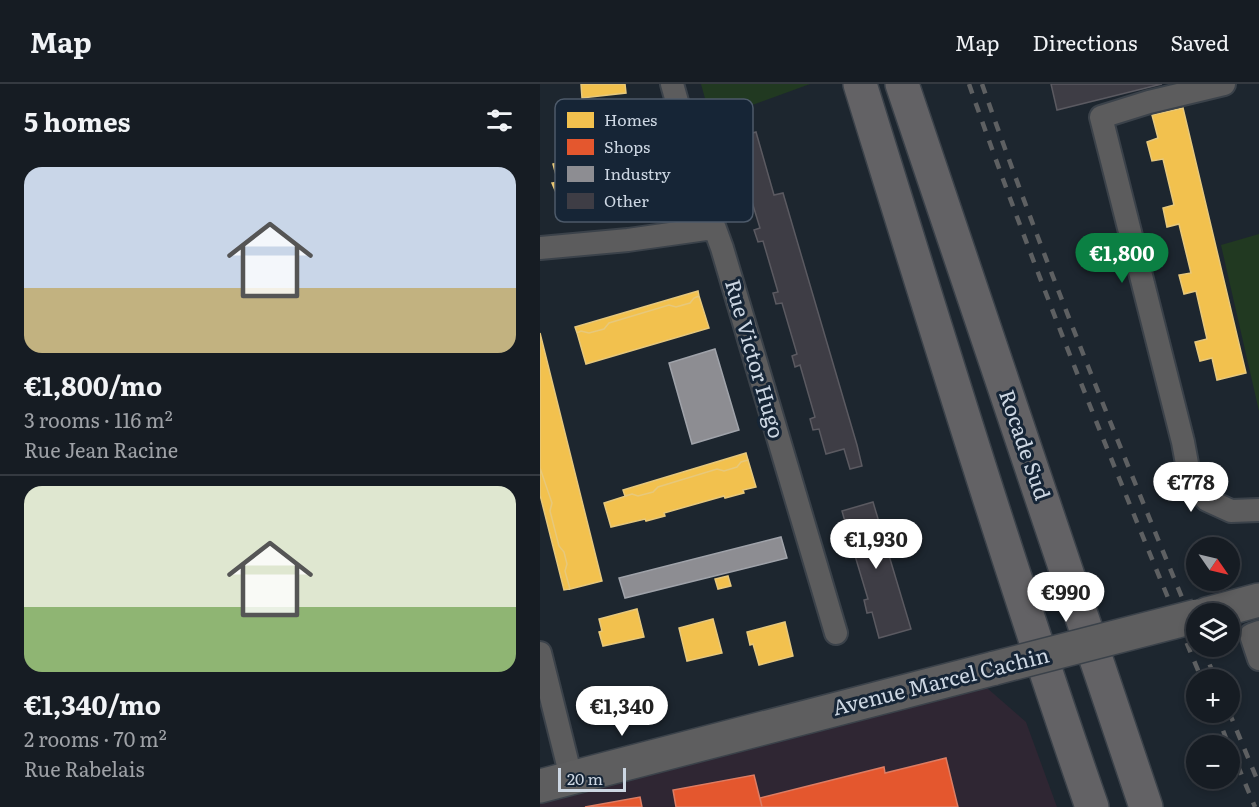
<!DOCTYPE html>
<meta charset="utf-8">
<style>
:root{--surface:#161c23;--page:#232930;--text:#f1f3f6;--muted:#9ea1a6;--line:#353a41;--accent:#0b8043}
body{margin:0;font-family:Literata,serif;background:var(--page);color:var(--text);height:100vh;display:flex;flex-direction:column;font-size:22px;white-space:nowrap}
*{box-sizing:border-box;margin:0}
p{font-size:20px;color:var(--muted)}
.icon{flex:none;width:33px;height:33px;fill:none;stroke:currentColor;stroke-width:2;stroke-linecap:round;stroke-linejoin:round}
.map{position:relative;flex:1;overflow:hidden}
.panel{display:flex;flex-direction:column;background:var(--surface);width:540px}
.panel>*{flex:none}
.needle{width:39px;rotate:124deg}
.tools{position:absolute;left:646px;top:453px;display:grid;gap:12px}
.tools a{display:grid;place-items:center;width:54px;height:54px;border-radius:50%;background:var(--surface);box-shadow:0 3px 9px #0003,0 0 0 2px var(--line);font-size:30px}
.scale{position:absolute;left:18px;bottom:15px;width:68px;box-sizing:border-box;padding-left:6px;border:3px solid #cdd7e3;border-top:0;font-size:16px;line-height:21px;white-space:nowrap;color:#cdd7e3;-webkit-text-stroke:4px #162536;paint-order:stroke}
.price{position:absolute;translate:-50% -51px;padding:0 14px;border-radius:21px;background:#fff;color:#222;font-size:20px;line-height:39px;filter:drop-shadow(0 2px 3px #0008)}
.price::after{content:'';position:absolute;left:50%;top:36px;width:18px;height:14px;margin-left:-9px;background:inherit;clip-path:polygon(0 0,100% 0,50% 100%)}
.price.active{background:var(--accent);color:#fff}
ul{padding:0;list-style:none}
li{display:grid;align-content:center;gap:12px;height:318px;padding:0 24px}
li+li{border-top:2px solid var(--line)}
li span{display:grid;place-items:center;height:186px;border-radius:18px;color:#555}
li>.icon{margin-inline-start:auto}
span .icon{width:108px;height:108px;fill:#fffc;stroke-width:1}
li b{font-size:26px}
h2{display:flex;justify-content:space-between;align-items:center;height:72px;padding:0 24px;font-size:26px}
header{display:flex;align-items:center;gap:36px;box-sizing:border-box;height:84px;padding:0 30px;background:var(--surface);border-bottom:2px solid var(--line)}
header strong{font-size:28px}
nav{display:flex;gap:33px;margin-inline-start:auto;font-size:21px}
main{display:flex;flex:1;min-height:0}
.map>svg:first-child{display:block}
.commercial{fill:#2f2633}
.green{fill:#213921}
.homes{fill:#f2c14e;stroke:#e7c87b;stroke-width:1.5}
.shops{fill:#e4572e;stroke:#dd7d64;stroke-width:1.5}
.industry{fill:#8d8d92;stroke:#a0a3aa;stroke-width:1.5}
.building{fill:#3e3d45;stroke:#5b5a61;stroke-width:1.5}
.lines{fill:none;stroke-linecap:round;stroke-linejoin:round}
.street-casing{stroke:#3b424a;stroke-width:26}
.secondary-casing{stroke:#3b424a;stroke-width:36}
.highway-casing{stroke:#3b424a;stroke-width:36}
.street{stroke:#5c5c5d;stroke-width:22}
.secondary{stroke:#5e5e5f;stroke-width:33}
.highway{stroke:#636265;stroke-width:33}
.rail{stroke:#5e6062;stroke-width:4.5;stroke-dasharray:10 10;stroke-linecap:butt}
.secondary-bridge-casing{stroke:#3b424a;stroke-width:36;stroke-linecap:butt}
.secondary-bridge{stroke:#5e5e5f;stroke-width:33}
.labels{text-anchor:middle;stroke-width:6;stroke-linejoin:round;paint-order:stroke}
.street-label{font-size:21px;fill:#cdd7e3;stroke:#162536}
.key{fill:#162536;stroke:#4d5a6a;stroke-width:1.5}
.key-label{font-size:16px;fill:#cdd7e3}
</style>
<header>
<strong>Map</strong>
<nav><a>Map</a><a>Directions</a><a>Saved</a></nav>
</header>
<main>
<section class="panel">
<h2>5 homes<svg class="icon" aria-label="filters" viewBox="0 0 24 24"><path d="M4 7h16M4 17h16"/><circle cx="9" cy="7" r="2"/><circle cx="15" cy="17" r="2"/></svg></h2>
<ul>
<li><span style="background:linear-gradient(#c9d6e8 65%,#c2b280 0)"><svg class="icon" aria-label="home" viewBox="0 0 24 24"><path d="M3 11l9-7 9 7M6 9v11h12V9"/></svg></span><div><b>€1,800/mo</b><p>3 rooms · 116 m²</p><p>Rue Jean Racine</p></div></li>
<li><span style="background:linear-gradient(#dfe7d0 65%,#8fb573 0)"><svg class="icon" aria-label="home" viewBox="0 0 24 24"><path d="M3 11l9-7 9 7M6 9v11h12V9"/></svg></span><div><b>€1,340/mo</b><p>2 rooms · 70 m²</p><p>Rue Rabelais</p></div></li>
</ul>
</section>
<div class="map">
<svg width="719" height="723" viewBox="0 0 719 723">
<rect width="100%" height="100%" fill="#1d262f"/>
<!-- commercial -->
<path class="commercial" d="M 431,590 L 486,638 L 517,723 L 0,723 L 0,702 Z"/>
<!-- green -->
<path class="green" d="M 161,0 L 270,0 L 171,36 Z
M 719,150 L 719,327 L 681,161 Z"/>
<!-- homes -->
<path class="homes" d="M 41,0 L 85,0 L 86,9 L 42,14 Z
M 643,24 L 706,289 L 677,296 L 672,274 L 660,277 L 655,258 L 667,255 L 656,207 L 644,210 L 639,191 L 651,189 L 639,140 L 627,143 L 623,124 L 634,121 L 623,75 L 612,77 L 607,58 L 618,54 L 612,31 Z
M 47,72 L 55,103 L 18,113 L 12,99 L 18,98 L 13,80 Z
M 158,207 L 159,212 L 154,214 L 150,219 L 136,223 L 129,221 L 69,239 L 64,245 L 49,249 L 41,247 L 37,249 L 35,243 Z
M 159,212 L 169,244 L 46,280 L 37,249 L 41,247 L 49,249 L 64,245 L 69,239 L 129,221 L 136,223 L 150,219 L 154,214 Z
M 0,249 L 62,497 L 30,505 L 25,487 L 27,480 L 24,468 L 19,462 L 10,427 L 12,419 L 0,384 Z
M 206,369 L 208,376 L 201,378 L 197,383 L 184,387 L 177,385 L 118,403 L 113,408 L 98,412 L 92,410 L 85,412 L 83,406 Z
M 208,376 L 216,403 L 203,406 L 204,409 L 185,414 L 184,412 L 124,429 L 125,432 L 106,437 L 105,435 L 71,443 L 64,419 L 92,410 L 98,412 L 113,408 L 118,403 L 177,385 L 184,387 L 197,383 L 201,378 Z
M 0,384 L 12,419 L 10,427 L 19,462 L 24,468 L 27,480 L 25,487 L 30,505 L 24,506 L 0,411 Z
M 188,492 L 191,502 L 178,505 L 175,495 Z
M 97,525 L 104,553 L 63,562 L 59,548 L 62,547 L 59,535 Z
M 173,535 L 182,569 L 147,577 L 139,544 Z
M 245,538 L 253,572 L 219,581 L 213,560 L 210,561 L 207,548 Z"/>
<!-- shops -->
<path class="shops" d="M 406,674 L 418,723 L 222,723 L 220,714 L 344,683 L 345,689 Z
M 214,691 L 222,723 L 136,723 L 133,706 Z
M 100,713 L 102,723 L 45,723 Z"/>
<!-- industry -->
<path class="industry" d="M 175,265 L 199,346 L 152,360 L 129,279 Z
M 241,453 L 247,474 L 85,514 L 79,494 Z"/>
<!-- building -->
<path class="building" d="M 511,0 L 622,0 L 517,26 Z
M 216,48 L 234,111 L 243,109 L 317,361 L 322,382 L 310,385 L 304,365 L 286,370 L 279,345 L 273,346 L 270,335 L 275,333 L 260,281 L 255,283 L 252,272 L 257,270 L 242,219 L 236,220 L 233,209 L 238,208 L 223,157 L 218,158 L 214,146 L 220,144 L 212,118 L 205,120 L 197,95 L 192,96 L 189,84 L 193,83 L 185,57 Z
M 333,418 L 371,545 L 339,554 L 332,528 L 327,529 L 324,516 L 328,515 L 313,465 L 308,466 L 305,453 L 309,452 L 302,427 Z"/>
<g class="lines">
<!-- street casing -->
<g class="street-casing">
<path id="street" d="M 132,0 L 167,123 L 182,164 L 296,549
M 684,0 L 609,18 L 561,33 L 643,358 L 650,396 L 667,416 L 691,427 L 719,426
M 0,164 L 88,156 L 173,144
M 719,548 L 711,551 L 719,575
M 0,569 L 31,693"/>
</g>
<!-- secondary casing -->
<g class="secondary-casing">
<path id="secondary" d="M 667,530 L 719,516
M 0,702 L 455,584"/>
</g>
<!-- highway casing -->
<g class="highway-casing">
<path id="highway" d="M 320,0 C 395,242 469,484 552,723
M 362,0 L 606,723"/>
</g>
<!-- street -->
<use href="#street" class="street"/>
<!-- secondary -->
<use href="#secondary" class="secondary"/>
<!-- highway -->
<use href="#highway" class="highway"/>
<!-- rail -->
<path class="rail" d="M 429,0 C 499,201 580,398 662,596
M 442,0 C 507,186 582,368 657,550
M 662,562 L 676,596
M 676,628 L 689,662
M 689,628 L 719,700
M 690,663 L 715,723"/>
<!-- secondary-bridge casing -->
<g class="secondary-bridge-casing">
<path id="secondary-bridge" d="M 455,584 L 657,532"/>
</g>
<!-- secondary-bridge -->
<use href="#secondary-bridge" class="secondary-bridge"/>
</g>
<g class="labels">
<!-- street labels -->
<g class="street-label">
<text transform="translate(214 275) rotate(74)" y="7">Rue Victor Hugo</text>
<text transform="translate(484 361) rotate(71)" y="7">Rocade Sud</text>
<text transform="translate(401 598) rotate(-14)" y="7">Avenue Marcel Cachin</text>
</g>
</g>
<!-- legend -->
<rect x="15" y="15" width="198" height="123" rx="9" class="key"/>
<rect x="27" y="28" width="27" height="16" fill="#f2c14e"/>
<rect x="27" y="55" width="27" height="16" fill="#e4572e"/>
<rect x="27" y="82" width="27" height="16" fill="#8d8d92"/>
<rect x="27" y="109" width="27" height="16" fill="#3e3d45"/>
<g class="key-label">
<text x="64" y="42">Homes</text>
<text x="64" y="69">Shops</text>
<text x="64" y="96">Industry</text>
<text x="64" y="123">Other</text>
</g>
</svg>
<div class="tools">
<a><svg class="needle" viewBox="-14 -14 28 28"><path d="M0-13l5 13h-10z" fill="#e53935"/><path d="M0 13l5-13h-10z" fill="#9ea1a6"/></svg></a>
<a><svg class="icon" aria-label="layers" viewBox="0 0 24 24"><path d="M12 4l9 5-9 5-9-5zM3 14l9 5 9-5"/></svg></a>
<a>+</a>
<a>−</a>
</div>
<div class="scale">20 m</div>
<b class="price active" style="left:582px;top:200px">€1,800</b>
<b class="price" style="left:651px;top:429px">€778</b>
<b class="price" style="left:336px;top:486px">€1,930</b>
<b class="price" style="left:526px;top:539px">€990</b>
<b class="price" style="left:82px;top:653px">€1,340</b>
</div>
</main>
